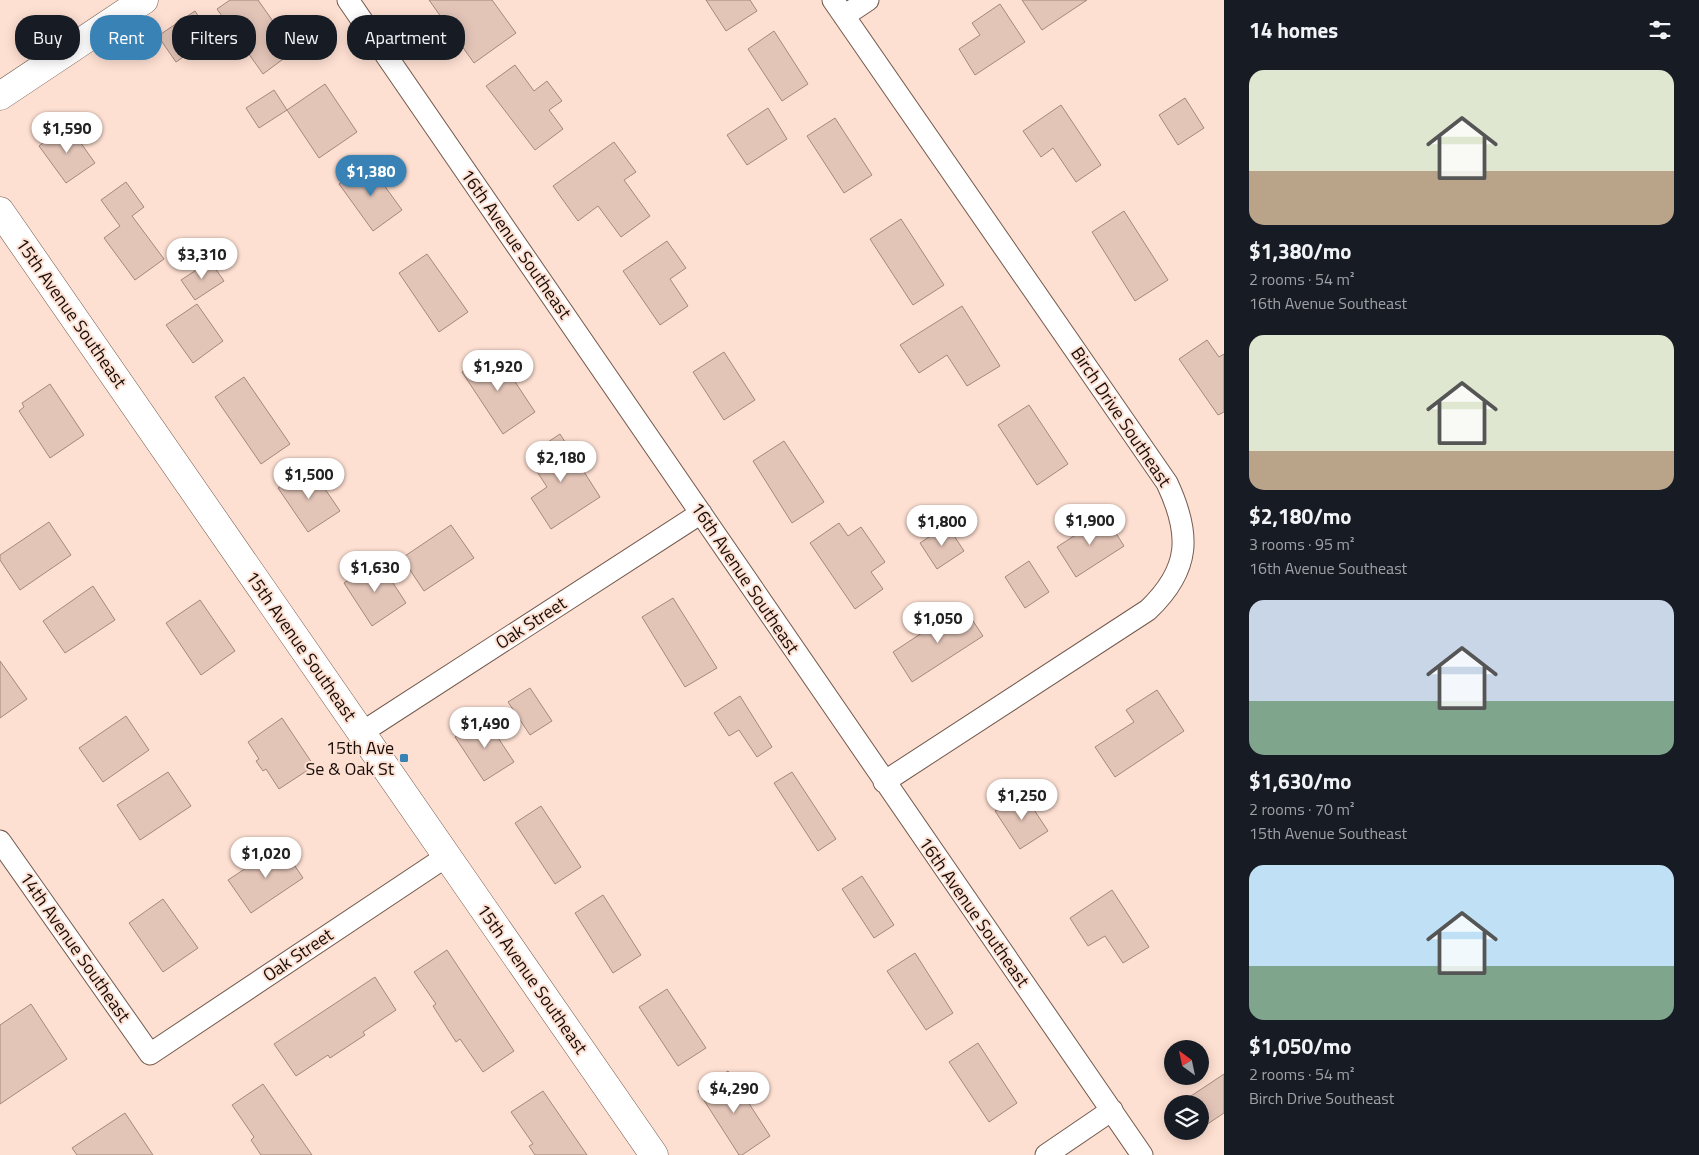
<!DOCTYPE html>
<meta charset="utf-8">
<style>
:root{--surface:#171b24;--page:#20242c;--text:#f1f3f6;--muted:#9ea1a6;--accent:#3882b6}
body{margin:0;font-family:"Titillium Web",sans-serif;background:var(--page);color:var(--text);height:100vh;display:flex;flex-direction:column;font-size:19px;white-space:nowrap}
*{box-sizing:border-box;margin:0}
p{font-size:16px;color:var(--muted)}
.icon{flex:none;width:28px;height:28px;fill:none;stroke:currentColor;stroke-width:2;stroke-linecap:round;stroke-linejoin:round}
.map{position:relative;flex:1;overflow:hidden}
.side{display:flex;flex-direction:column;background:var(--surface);width:475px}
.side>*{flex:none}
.hud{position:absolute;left:15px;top:15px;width:475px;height:45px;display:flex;gap:10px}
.needle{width:32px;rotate:327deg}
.tools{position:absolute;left:1164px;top:1040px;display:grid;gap:10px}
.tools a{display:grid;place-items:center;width:45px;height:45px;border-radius:50%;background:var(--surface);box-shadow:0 2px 12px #0003;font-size:25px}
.price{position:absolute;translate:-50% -42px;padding:0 11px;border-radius:18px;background:#fff;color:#222;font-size:16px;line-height:32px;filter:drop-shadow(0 1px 2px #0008)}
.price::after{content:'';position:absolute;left:50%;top:30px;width:15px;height:11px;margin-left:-8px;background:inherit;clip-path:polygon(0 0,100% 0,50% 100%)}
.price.on{background:var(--accent);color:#fff}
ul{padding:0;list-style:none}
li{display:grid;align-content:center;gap:10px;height:265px;padding:0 25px}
li span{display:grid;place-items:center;height:155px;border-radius:15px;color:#555}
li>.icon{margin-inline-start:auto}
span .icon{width:90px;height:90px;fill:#fffc;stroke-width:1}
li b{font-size:21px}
h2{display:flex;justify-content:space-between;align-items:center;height:60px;padding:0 25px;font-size:21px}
.tag{padding:0 18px;border-radius:20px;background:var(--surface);box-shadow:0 2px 12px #0003;font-size:18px;line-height:45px}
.tag.on{background:var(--accent);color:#fff}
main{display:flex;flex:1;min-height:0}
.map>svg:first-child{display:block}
.building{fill:#e3c5b8;stroke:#a3887b}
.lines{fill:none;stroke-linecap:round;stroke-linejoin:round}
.minor-casing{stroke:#735a4e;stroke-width:23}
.tertiary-casing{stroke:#735a4e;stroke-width:29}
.minor{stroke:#fff;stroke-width:21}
.tertiary{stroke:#fff;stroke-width:28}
.poi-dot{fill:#3882b6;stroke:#fee0d2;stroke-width:2}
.labels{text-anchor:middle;stroke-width:4;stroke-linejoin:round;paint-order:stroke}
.street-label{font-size:18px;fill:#170d09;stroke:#fee0d2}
.poi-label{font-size:18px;fill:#170d09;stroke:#fee0d2;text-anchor:end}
</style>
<main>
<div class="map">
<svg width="1224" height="1155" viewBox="0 0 1224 1155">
<rect width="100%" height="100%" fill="#fee0d2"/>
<!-- building -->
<path class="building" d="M 230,0 L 258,0 L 294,51 L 263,74 L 217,9 Z
M 429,0 L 492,0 L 516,33 L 474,63 Z
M 706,0 L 750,0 L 757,11 L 726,31 Z
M 1022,0 L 1087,0 L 1042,30 Z
M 1000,4 L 1025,42 L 975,75 L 959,49 L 980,35 L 972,23 Z
M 195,11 L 212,37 L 176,62 L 158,36 Z
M 774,31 L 808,84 L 782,101 L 748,49 Z
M 515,65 L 534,91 L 547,81 L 562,101 L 549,110 L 563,129 L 535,150 L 486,86 Z
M 325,84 L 357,132 L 319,158 L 287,110 Z
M 274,90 L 287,110 L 259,128 L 246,108 Z
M 1185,98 L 1204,128 L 1178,145 L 1159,115 Z
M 1061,105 L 1101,165 L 1076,182 L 1053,148 L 1041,157 L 1023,131 Z
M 768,108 L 787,139 L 747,165 L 727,135 Z
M 835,118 L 872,175 L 844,193 L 807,136 Z
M 68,125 L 95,163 L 66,183 L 39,146 Z
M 614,142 L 636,172 L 624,180 L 650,216 L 621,237 L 598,206 L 578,221 L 553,186 Z
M 368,163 L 402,210 L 373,231 L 339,184 Z
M 126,182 L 144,207 L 132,216 L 164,259 L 135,280 L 104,238 L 120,226 L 101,200 Z
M 1124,211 L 1168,280 L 1135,301 L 1092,232 Z
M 901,219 L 944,285 L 913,305 L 870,239 Z
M 667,241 L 686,268 L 670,279 L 688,306 L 660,325 L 623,271 Z
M 427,254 L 468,312 L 439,332 L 399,273 Z
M 210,261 L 224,281 L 195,300 L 181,280 Z
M 197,304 L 223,341 L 193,363 L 166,325 Z
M 962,306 L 1000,366 L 967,386 L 947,355 L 919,373 L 900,345 Z
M 1207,340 L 1219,357 L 1224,354 L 1224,412 L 1218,415 L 1179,359 Z
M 494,350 L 535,412 L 503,434 L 462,372 Z
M 724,352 L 755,400 L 724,420 L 693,372 Z
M 244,377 L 290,444 L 261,464 L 215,397 Z
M 50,384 L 84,435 L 50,458 L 19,411 L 24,407 L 22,403 Z
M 1029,405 L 1068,464 L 1037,485 L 998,425 Z
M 560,434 L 600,497 L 551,529 L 531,498 L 547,487 L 527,456 Z
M 784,441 L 824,502 L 792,523 L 753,461 Z
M 310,467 L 340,511 L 308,532 L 278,488 Z
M 1105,516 L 1124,546 L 1076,577 L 1057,547 Z
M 49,522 L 71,555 L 20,590 L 0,560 L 0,555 Z
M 839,523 L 848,536 L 861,527 L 885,562 L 871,572 L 883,589 L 855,609 L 810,543 Z
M 451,525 L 474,558 L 424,591 L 402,558 Z
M 947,525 L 964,551 L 937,569 L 920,543 Z
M 378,560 L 406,603 L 372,626 L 344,583 Z
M 1029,561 L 1049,592 L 1025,608 L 1005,577 Z
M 93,586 L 115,620 L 65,653 L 43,621 Z
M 673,598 L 717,668 L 685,687 L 642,617 Z
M 200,600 L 235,651 L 201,675 L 166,623 Z
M 963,606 L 983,636 L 912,682 L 893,652 Z
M 0,661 L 27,699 L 0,718 Z
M 530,688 L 552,721 L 530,735 L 508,702 Z
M 1157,690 L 1184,731 L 1115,777 L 1095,747 L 1134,722 L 1126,710 Z
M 740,696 L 772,747 L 757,757 L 739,730 L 729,736 L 714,713 Z
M 126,716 L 149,750 L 103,782 L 79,748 Z
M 282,718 L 314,766 L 279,789 L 266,769 L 263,771 L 256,761 L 259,759 L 248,742 Z
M 485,718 L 514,762 L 484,781 L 455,737 Z
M 168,772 L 191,806 L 140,840 L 117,805 Z
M 792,772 L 836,839 L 818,851 L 774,783 Z
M 1023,793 L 1048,831 L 1020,849 L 995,811 Z
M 541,806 L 581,867 L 555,884 L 515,823 Z
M 281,845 L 303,878 L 251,913 L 228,880 Z
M 862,876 L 894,925 L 874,938 L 842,889 Z
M 1112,890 L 1149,947 L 1123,963 L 1105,936 L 1088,946 L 1070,918 Z
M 603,895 L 641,955 L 613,973 L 575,913 Z
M 163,899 L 198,948 L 163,972 L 129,923 Z
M 447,950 L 514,1051 L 483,1072 L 460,1039 L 456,1042 L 433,1006 L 436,1004 L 414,972 Z
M 915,953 L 953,1013 L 926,1030 L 887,971 Z
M 375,977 L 396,1010 L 363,1032 L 365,1035 L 330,1058 L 328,1055 L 296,1076 L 274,1044 Z
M 667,989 L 706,1048 L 678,1066 L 639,1007 Z
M 31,1004 L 67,1059 L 0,1104 L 0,1025 Z
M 978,1043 L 1017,1103 L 989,1122 L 949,1062 Z
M 728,1071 L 770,1136 L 742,1155 L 739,1155 L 698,1091 Z
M 1224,1074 L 1224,1113 L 1200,1129 L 1200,1104 L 1179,1104 Z
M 263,1084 L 312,1155 L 261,1155 L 251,1140 L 254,1137 L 232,1105 Z
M 543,1091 L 587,1155 L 535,1155 L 529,1146 L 533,1144 L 511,1112 Z
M 125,1113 L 153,1155 L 77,1155 L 72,1148 Z"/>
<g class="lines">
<!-- minor casing -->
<g class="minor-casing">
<path id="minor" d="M 348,0 L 1142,1155
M 833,0 L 1167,483 C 1191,534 1191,569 1148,610 L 884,782
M 844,16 L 868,0
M 361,733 L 701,513
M 0,841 L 150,1054 L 447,856
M 1046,1155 L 1112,1110"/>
</g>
<!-- tertiary casing -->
<g class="tertiary-casing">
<path id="tertiary" d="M 0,96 L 144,0
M 0,211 L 654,1155"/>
</g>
<!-- minor -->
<use href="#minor" class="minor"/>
<!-- tertiary -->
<use href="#tertiary" class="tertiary"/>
</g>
<!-- markers -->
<rect class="poi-dot" x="399" y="753" width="10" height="10" rx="2.5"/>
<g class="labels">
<!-- street labels -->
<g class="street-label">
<text transform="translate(516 244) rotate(55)" y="6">16th Avenue Southeast</text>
<text transform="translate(71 313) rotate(55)" y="6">15th Avenue Southeast</text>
<text transform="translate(1121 417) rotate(56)" y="6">Birch Drive Southeast</text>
<text transform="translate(745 578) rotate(56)" y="6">16th Avenue Southeast</text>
<text transform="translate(531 623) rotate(-33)" y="6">Oak Street</text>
<text transform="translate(301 646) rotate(55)" y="6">15th Avenue Southeast</text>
<text transform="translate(974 912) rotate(55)" y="6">16th Avenue Southeast</text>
<text transform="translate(75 947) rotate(55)" y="6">14th Avenue Southeast</text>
<text transform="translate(298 955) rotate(-34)" y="6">Oak Street</text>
<text transform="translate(532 979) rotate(55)" y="6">15th Avenue Southeast</text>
</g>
<!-- poi labels -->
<g class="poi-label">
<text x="394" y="754">15th Ave<tspan x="394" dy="21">Se &amp; Oak St</tspan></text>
</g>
</g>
</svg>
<div class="tools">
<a><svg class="needle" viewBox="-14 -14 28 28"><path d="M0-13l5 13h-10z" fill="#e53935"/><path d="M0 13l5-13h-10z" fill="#9ea1a6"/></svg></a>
<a><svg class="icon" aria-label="layers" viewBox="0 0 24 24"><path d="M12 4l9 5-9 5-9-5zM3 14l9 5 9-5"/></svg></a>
</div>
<b class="price" style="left:67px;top:154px">$1,590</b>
<b class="price on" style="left:371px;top:197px">$1,380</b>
<b class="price" style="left:202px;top:280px">$3,310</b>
<b class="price" style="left:498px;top:392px">$1,920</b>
<b class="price" style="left:561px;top:483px">$2,180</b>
<b class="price" style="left:309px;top:500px">$1,500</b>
<b class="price" style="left:1090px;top:546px">$1,900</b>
<b class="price" style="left:942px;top:547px">$1,800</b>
<b class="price" style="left:375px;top:593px">$1,630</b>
<b class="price" style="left:938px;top:644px">$1,050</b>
<b class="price" style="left:485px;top:749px">$1,490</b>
<b class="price" style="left:1022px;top:821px">$1,250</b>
<b class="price" style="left:266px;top:879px">$1,020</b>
<b class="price" style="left:734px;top:1114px">$4,290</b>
<div class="hud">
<a class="tag">Buy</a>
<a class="tag on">Rent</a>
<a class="tag">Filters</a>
<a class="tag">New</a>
<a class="tag">Apartment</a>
</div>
</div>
<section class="side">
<h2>14 homes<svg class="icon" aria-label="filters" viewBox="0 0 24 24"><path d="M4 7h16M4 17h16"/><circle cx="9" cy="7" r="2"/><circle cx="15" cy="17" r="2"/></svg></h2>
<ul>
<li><span style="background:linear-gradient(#dfe7d0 65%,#b9a48a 0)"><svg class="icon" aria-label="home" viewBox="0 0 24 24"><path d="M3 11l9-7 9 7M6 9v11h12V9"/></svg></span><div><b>$1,380/mo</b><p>2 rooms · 54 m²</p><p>16th Avenue Southeast</p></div></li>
<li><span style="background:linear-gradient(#dfe7d0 75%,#b9a48a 0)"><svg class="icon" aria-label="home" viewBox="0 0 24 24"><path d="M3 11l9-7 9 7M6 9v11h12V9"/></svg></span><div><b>$2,180/mo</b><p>3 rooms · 95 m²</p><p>16th Avenue Southeast</p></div></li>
<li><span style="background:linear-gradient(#c9d6e8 65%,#7fa58c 0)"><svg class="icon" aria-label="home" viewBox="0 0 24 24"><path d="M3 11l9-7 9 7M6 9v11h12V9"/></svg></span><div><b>$1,630/mo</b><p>2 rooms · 70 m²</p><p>15th Avenue Southeast</p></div></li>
<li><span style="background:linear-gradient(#bfe0f5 65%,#7fa58c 0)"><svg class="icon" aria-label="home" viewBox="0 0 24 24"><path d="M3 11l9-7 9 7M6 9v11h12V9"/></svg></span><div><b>$1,050/mo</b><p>2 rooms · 54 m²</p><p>Birch Drive Southeast</p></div></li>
</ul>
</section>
</main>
